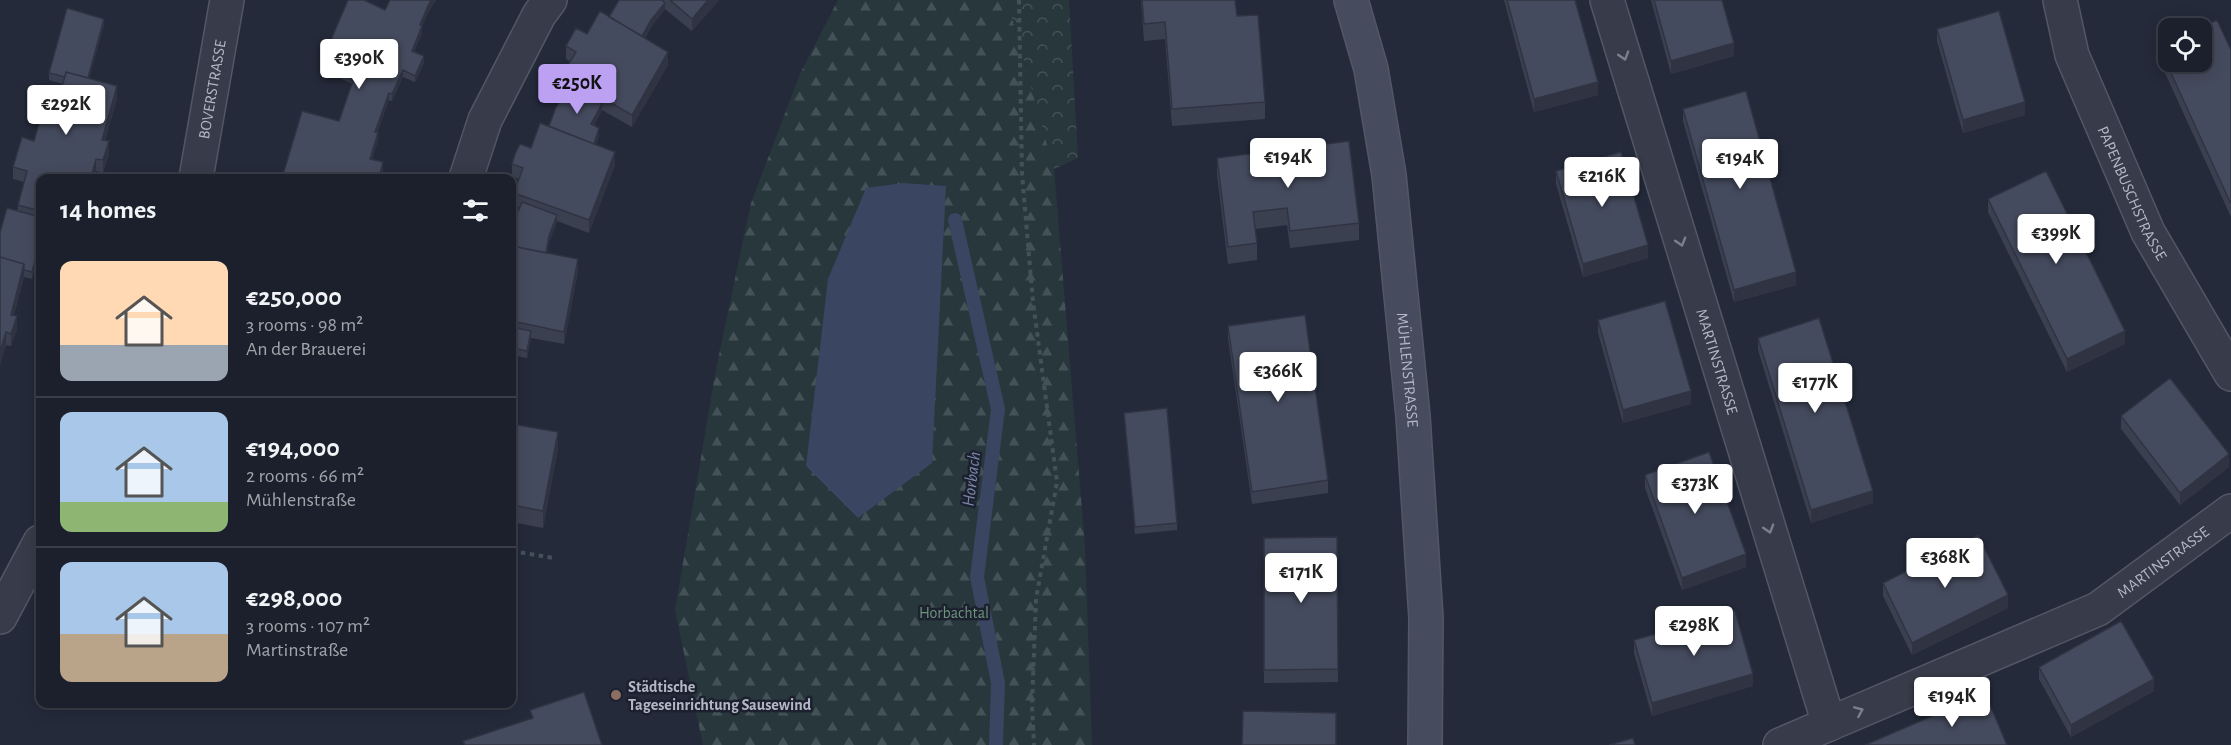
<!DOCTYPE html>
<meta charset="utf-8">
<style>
:root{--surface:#1b202c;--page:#282d38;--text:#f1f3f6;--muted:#a0a3a9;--line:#393e48;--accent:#bca0f2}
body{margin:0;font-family:"Alegreya Sans",sans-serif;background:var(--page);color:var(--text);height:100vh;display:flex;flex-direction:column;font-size:22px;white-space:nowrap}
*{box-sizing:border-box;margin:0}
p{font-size:20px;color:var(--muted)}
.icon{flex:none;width:33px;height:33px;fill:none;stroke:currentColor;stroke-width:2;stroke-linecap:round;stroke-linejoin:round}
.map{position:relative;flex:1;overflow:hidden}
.side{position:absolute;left:36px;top:174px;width:480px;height:534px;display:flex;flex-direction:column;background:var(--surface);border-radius:12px;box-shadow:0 3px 15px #0003,0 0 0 2px var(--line)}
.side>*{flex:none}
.tools{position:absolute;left:2158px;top:18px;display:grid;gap:12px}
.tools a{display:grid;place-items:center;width:54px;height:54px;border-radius:12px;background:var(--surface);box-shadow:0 3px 15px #0003,0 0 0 2px var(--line);font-size:30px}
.price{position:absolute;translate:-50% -51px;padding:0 14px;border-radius:6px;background:#fff;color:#222;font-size:20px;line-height:39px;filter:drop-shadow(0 2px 3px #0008)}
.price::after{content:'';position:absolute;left:50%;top:36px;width:18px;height:14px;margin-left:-9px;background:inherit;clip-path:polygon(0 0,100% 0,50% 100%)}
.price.current{background:var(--accent);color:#111}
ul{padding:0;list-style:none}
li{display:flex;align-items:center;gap:18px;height:150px;padding:0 24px}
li+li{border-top:2px solid var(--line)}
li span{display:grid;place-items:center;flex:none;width:168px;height:120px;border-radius:12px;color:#555}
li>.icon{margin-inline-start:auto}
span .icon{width:72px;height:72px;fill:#fffc;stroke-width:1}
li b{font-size:26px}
h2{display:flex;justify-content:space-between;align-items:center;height:72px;padding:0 24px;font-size:26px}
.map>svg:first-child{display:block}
.forest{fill:url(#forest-firs)}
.park{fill:url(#park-crowns)}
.water{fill:#3a4562}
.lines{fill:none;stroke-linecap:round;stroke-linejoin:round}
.stream{stroke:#3a4562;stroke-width:14}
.street-casing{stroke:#535765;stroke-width:36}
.secondary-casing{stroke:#535765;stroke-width:36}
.path{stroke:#445258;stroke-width:4;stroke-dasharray:4.5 4.5;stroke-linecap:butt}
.street{stroke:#383c4a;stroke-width:33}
.secondary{stroke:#464b5d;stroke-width:33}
.wall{fill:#3b4051}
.shaded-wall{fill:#303442}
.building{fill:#454b5e;stroke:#303442;stroke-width:1.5}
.oneway{stroke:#7c808e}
.education-dot{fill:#8d6e63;stroke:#1d212f;stroke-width:2}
.labels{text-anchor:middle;stroke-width:5;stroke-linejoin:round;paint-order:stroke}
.street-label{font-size:16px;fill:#b3b7c6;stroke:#1d212f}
.park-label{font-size:16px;fill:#6c957c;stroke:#1d212f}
.poi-label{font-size:16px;font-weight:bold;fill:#b3b7c6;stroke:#1d212f;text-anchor:start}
.water-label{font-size:18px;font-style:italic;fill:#7c89ac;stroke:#1d212f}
</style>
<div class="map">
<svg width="2231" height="745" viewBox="0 0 2231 745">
<defs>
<pattern id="forest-firs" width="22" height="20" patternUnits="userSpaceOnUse" patternTransform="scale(1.5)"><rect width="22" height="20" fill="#27373c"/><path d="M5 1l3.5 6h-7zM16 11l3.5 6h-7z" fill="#445257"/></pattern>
<pattern id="park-crowns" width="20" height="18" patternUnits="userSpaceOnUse" patternTransform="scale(1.5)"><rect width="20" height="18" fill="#27373c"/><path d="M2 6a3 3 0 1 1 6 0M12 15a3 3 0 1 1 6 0" fill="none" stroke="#445257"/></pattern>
</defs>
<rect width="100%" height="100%" fill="#242a3a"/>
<!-- forest -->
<path class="forest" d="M 838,0 L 1007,0 L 1054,169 L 1085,547 L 1092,745 L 703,745 L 675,610 L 716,369 L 751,203 L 800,74 Z"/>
<!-- park -->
<path class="park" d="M 1007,0 L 1069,0 L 1078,158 L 1054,169 Z"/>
<!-- water -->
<path class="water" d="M 903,183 L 946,186 L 932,463 L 858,518 L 806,466 L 828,279 L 866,188 Z"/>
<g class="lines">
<!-- stream -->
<path class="stream" d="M 955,220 L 998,409 L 977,577 L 998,683 L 996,745"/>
<!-- street casing -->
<g class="street-casing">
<g id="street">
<path id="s1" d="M 1607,0 L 1829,724 L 2098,609 L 2231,511"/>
<path id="s2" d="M 2060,0 L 2072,55 L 2148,232 L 2231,374"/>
<path id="s3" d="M 196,178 L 227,0"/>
<path d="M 466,178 L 485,120 L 539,15 L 550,0"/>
<path d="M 0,617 L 40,542"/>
<path d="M 1780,745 L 1829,724"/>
</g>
</g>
<!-- secondary casing -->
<g class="secondary-casing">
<g id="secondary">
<path id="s4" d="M 1351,0 L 1371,69 L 1389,175 L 1413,416 L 1426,618 L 1425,745"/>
</g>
</g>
<!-- path -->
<path class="path" d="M 1019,0 L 1022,174 L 1033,302 L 1057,482 L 1036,599 L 1032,705 L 1034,745
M 512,551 L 554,558"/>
<!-- street -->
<use href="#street" class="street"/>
<!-- secondary -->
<use href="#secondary" class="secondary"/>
</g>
<!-- wall -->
<path class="wall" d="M 390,0 L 436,0 L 428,13 L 422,26 L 422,33 L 414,52 L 424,63 L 415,82 L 403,77 L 392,101 L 389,100 L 377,133 L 378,140 L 372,159 L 383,169 L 381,178 L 339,121 L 352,84 L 321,69 L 321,63 L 385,10 Z
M 619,0 L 719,0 L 692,31 L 665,9 L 651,27 L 645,38 L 668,65 L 632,127 L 602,110 L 594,125 L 599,135 L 596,145 L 615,165 L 589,233 L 557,221 L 549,243 L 547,253 L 578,271 L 564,344 L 531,338 L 527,358 L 512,355 L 512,231 L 519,207 L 514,205 L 514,193 L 519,179 L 512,176 L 512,164 L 531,148 L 549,126 L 567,90 L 562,88 L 562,75 L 570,61 L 566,59 L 566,46 L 587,34 L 609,17 Z
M 1141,0 L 1235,0 L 1237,16 L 1265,102 L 1265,119 L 1172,126 L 1165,39 L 1144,41 Z
M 1504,0 L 1575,0 L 1598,95 L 1534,112 Z
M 1651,0 L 1722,0 L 1734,56 L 1671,74 Z
M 104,25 L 89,78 L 117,99 L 105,140 L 109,154 L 103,173 L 96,171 L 94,178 L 40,178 L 40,248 L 32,279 L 24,277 L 14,315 L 17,329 L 11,346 L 6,345 L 0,365 L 18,205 L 24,182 L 13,179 L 13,167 L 34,141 L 59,98 L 63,84 L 49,80 L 49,73 Z
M 1937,29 L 2025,115 L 1963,133 L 1937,41 Z
M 2159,47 L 2231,50 L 2231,217 L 2159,60 Z
M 1683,109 L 1796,285 L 1734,302 L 1683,121 Z
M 1217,158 L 1359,223 L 1359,240 L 1290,248 L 1287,225 L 1255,229 L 1257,243 L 1257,260 L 1228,264 L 1217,175 Z
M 1556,171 L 1648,258 L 1583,277 L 1556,184 Z
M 1988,199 L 2125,344 L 2067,372 L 1988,212 Z
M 1598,320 L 1691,404 L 1623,423 L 1598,333 Z
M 1228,326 L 1328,480 L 1328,493 L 1252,504 L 1228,339 Z
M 1758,338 L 1873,503 L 1811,523 L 1758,350 Z
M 1124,413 L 1177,523 L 1177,530 L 1135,534 Z
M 2121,416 L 2229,467 L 2180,505 L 2121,429 Z
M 512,424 L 558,449 L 543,528 L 512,522 Z
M 1645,475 L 1746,567 L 1682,590 L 1645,488 Z
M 1337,537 L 1338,682 L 1264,683 L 1264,538 Z
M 1883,583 L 2008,608 L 1912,655 L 1883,596 Z
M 1634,640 L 1753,686 L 1652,716 L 1634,653 Z
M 2039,667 L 2154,691 L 2071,737 L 2039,679 Z"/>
<!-- shaded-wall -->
<path class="shaded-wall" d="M 431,0 L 436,0 L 428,13 L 420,32 L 420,25 L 428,6 Z
M 708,0 L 719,0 L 692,31 L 692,19 Z
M 665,3 L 665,10 L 651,27 L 639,47 L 639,40 L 651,20 Z
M 104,19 L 104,25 L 86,90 L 86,83 Z
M 422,26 L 422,33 L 412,57 L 412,51 Z
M 1734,43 L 1734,56 L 1671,74 L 1671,61 Z
M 668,52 L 668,65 L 632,127 L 632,115 Z
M 424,56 L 424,63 L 415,82 L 415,76 Z
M 403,70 L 403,77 L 392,101 L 392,94 Z
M 1598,82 L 1598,95 L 1534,112 L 1534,99 Z
M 117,86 L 117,99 L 102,152 L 102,140 Z
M 389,93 L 389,100 L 375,139 L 375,132 Z
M 2025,102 L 2025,115 L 1963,133 L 1963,120 Z
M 602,104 L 602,111 L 591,130 L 591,124 Z
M 599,128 L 599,135 L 593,155 L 593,148 Z
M 378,133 L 378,140 L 370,165 L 370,159 Z
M 109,141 L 109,154 L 103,173 L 103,160 Z
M 615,152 L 615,165 L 589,233 L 589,220 Z
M 96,159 L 96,171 L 94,178 L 91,178 Z
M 383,162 L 383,169 L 381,178 L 379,178 Z
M 557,215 L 557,222 L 549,243 L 544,265 L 544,258 L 549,236 Z
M 40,241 L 40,248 L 32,279 L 32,272 Z
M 1648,245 L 1648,258 L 1583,277 L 1583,264 Z
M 578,259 L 578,271 L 564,344 L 564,332 Z
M 24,264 L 24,276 L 11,327 L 11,315 Z
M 1796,272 L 1796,285 L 1734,302 L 1734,290 Z
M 17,316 L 17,329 L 11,346 L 11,334 Z
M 531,331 L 531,338 L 527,358 L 527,351 Z
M 2125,331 L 2125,344 L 2067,372 L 2067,359 Z
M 6,332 L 6,345 L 0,365 L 0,352 Z
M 1691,391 L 1691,404 L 1623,423 L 1623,410 Z
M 558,432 L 558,449 L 543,528 L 543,511 Z
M 2229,454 L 2229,467 L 2180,505 L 2180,493 Z
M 1873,491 L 1873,503 L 1811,523 L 1811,510 Z
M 1746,554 L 1746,567 L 1682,590 L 1682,578 Z
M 2008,595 L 2008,608 L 1912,655 L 1912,643 Z
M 1753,674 L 1753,686 L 1652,716 L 1652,703 Z
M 2154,679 L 2154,691 L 2071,737 L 2071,725 Z"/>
<!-- building -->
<path class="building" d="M 348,0 L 364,0 L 385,10 L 390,0 L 431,0 L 428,6 L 420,25 L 422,26 L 412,51 L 424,56 L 415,76 L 403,70 L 392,94 L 389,93 L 375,132 L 378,133 L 370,159 L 383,162 L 379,178 L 282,178 L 302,111 L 339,121 L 354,78 L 321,63 Z
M 619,0 L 662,0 L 665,3 L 651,20 L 642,36 L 609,17 Z
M 670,0 L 708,0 L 692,19 Z
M 1142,0 L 1235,0 L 1237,16 L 1258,15 L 1265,102 L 1172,109 L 1165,22 L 1144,24 Z
M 1507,0 L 1575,0 L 1598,82 L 1534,99 Z
M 1654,0 L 1722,0 L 1734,43 L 1671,61 Z
M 67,8 L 104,19 L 88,78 L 66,72 L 65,77 L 49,73 Z
M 600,11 L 668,52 L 632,115 L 562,75 L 576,52 L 566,46 L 576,28 L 587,34 Z
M 1999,11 L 2025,102 L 1963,120 L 1937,29 Z
M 2217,20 L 2231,50 L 2231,204 L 2159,47 L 2169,43 L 2169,62 L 2202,62 L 2202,28 L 2200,28 Z
M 66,72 L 117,86 L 102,140 L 109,141 L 103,160 L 96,159 L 91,178 L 40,178 L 40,211 L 18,205 L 27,171 L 13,167 L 22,137 L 34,141 L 47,95 L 59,98 Z
M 570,85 L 602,104 L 591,124 L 599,128 L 594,144 L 549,126 L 556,107 Z
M 1746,91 L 1796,272 L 1734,290 L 1683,109 Z
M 540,123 L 615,152 L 589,220 L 514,193 L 523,168 L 512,164 L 515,154 L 520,144 L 531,148 Z
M 1349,141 L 1359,223 L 1290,231 L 1287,208 L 1253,212 L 1257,243 L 1228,247 L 1217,158 Z
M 1621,152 L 1648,245 L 1583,264 L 1556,171 Z
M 2046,171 L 2125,331 L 2067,359 L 1988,199 Z
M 522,202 L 557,215 L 549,236 L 546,253 L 512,246 L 512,226 Z
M 7,208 L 40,217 L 40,241 L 32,272 L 24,270 L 24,264 L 0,257 L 0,232 Z
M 512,246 L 578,259 L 564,332 L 512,321 Z
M 0,257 L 24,264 L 11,315 L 17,316 L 11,334 L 6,332 L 0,352 Z
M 1665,301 L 1691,391 L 1623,410 L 1598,320 Z
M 1305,315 L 1328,480 L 1252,492 L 1228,326 Z
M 1819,318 L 1873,491 L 1811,510 L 1758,338 Z
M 512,327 L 531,331 L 527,351 L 512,348 Z
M 2170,378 L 2229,454 L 2180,493 L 2121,416 Z
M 1167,408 L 1177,523 L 1135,527 L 1124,413 Z
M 512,424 L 558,432 L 543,511 L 512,505 Z
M 1709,452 L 1746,554 L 1682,578 L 1645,475 Z
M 1978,535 L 2008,595 L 1912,643 L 1883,583 Z
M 1337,537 L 1338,669 L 1264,670 L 1264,538 Z
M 1735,611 L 1753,674 L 1652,703 L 1634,640 Z
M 2121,621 L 2154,679 L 2071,725 L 2039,667 Z
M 584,692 L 602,745 L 465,745 L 463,741 L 533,718 L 530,710 Z
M 1985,693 L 2007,745 L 1865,745 Z
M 1243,711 L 1336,713 L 1336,745 L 1242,745 Z
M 1633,738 L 1635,745 L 1609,745 Z"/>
<!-- one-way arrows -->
<defs><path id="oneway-chevron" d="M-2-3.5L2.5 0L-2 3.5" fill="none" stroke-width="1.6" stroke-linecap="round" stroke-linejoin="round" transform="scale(1.5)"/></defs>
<g class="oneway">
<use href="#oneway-chevron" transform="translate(1624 56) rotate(73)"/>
<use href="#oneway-chevron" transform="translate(1681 242) rotate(73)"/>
<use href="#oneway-chevron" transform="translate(1769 529) rotate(73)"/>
<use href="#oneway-chevron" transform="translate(1859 711) rotate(-23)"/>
</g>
<!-- markers -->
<circle class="education-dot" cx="616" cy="695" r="6"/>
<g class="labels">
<!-- street labels -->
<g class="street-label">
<text dy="6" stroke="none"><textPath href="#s3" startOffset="90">BOVERSTRASSE</textPath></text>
<text dy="6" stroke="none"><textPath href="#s2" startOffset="207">PAPENBUSCHSTRASSE</textPath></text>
<text dy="6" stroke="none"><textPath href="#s1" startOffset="378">MARTINSTRASSE</textPath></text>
<text dy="6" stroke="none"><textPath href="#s4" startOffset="375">MÜHLENSTRASSE</textPath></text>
<text dy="6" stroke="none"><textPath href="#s1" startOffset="1130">MARTINSTRASSE</textPath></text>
</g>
<!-- park labels -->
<g class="park-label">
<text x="954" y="618">Horbachtal</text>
</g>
<!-- poi labels -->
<g class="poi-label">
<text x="628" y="692">Städtische<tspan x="628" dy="18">Tageseinrichtung Sausewind</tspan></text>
</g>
<!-- water labels -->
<g class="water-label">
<text transform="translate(971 479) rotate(-83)" y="6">Horbach</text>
</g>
</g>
</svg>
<div class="tools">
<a><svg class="icon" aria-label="locate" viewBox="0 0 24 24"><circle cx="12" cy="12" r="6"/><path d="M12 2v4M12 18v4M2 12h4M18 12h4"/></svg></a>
</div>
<b class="price" style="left:359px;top:90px">€390K</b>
<b class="price current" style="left:577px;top:115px">€250K</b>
<b class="price" style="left:66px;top:136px">€292K</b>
<b class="price" style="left:1288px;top:189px">€194K</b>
<b class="price" style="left:1740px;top:190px">€194K</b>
<b class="price" style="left:1602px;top:208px">€216K</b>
<b class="price" style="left:2056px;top:265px">€399K</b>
<b class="price" style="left:1278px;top:403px">€366K</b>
<b class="price" style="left:1815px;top:414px">€177K</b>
<b class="price" style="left:1695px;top:515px">€373K</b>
<b class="price" style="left:1945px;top:589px">€368K</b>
<b class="price" style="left:1301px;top:604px">€171K</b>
<b class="price" style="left:1694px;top:657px">€298K</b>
<b class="price" style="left:1952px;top:728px">€194K</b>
<section class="side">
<h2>14 homes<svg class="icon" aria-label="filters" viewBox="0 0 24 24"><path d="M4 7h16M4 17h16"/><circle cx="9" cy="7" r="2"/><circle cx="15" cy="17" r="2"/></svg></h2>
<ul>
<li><span style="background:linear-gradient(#ffd9b3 70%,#9aa5b1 0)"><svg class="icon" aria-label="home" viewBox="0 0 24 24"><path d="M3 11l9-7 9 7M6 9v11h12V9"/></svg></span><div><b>€250,000</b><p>3 rooms · 98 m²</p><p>An der Brauerei</p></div></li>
<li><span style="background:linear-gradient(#a9c7e8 75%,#8fb573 0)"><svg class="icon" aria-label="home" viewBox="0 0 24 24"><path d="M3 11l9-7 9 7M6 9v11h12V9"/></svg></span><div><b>€194,000</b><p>2 rooms · 66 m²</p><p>Mühlenstraße</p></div></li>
<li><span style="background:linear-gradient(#a9c7e8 60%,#b9a48a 0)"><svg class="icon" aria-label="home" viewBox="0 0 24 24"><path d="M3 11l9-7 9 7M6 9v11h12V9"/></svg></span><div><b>€298,000</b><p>3 rooms · 107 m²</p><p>Martinstraße</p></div></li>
</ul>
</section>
</div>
